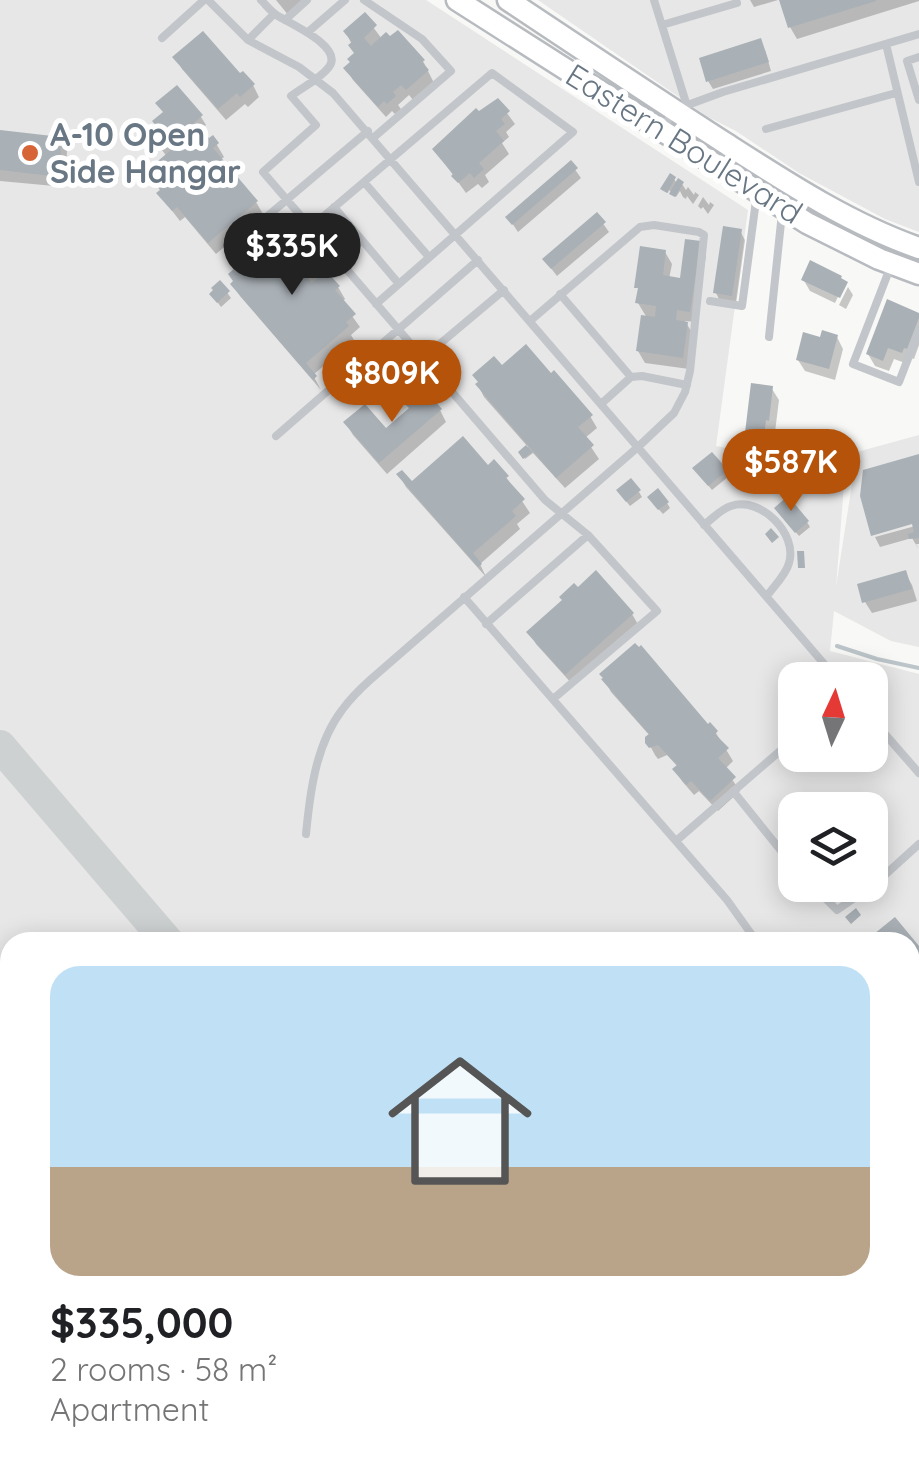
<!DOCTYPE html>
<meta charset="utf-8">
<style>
:root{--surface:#fff;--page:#f6f6f6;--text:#202124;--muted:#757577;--accent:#b45309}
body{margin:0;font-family:Quicksand,sans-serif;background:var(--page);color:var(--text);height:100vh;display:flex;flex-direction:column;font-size:38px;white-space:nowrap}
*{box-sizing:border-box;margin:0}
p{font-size:32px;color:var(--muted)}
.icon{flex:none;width:55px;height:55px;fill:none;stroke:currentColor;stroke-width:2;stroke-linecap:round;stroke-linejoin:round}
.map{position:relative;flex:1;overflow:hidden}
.sheet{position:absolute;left:0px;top:932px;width:920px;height:552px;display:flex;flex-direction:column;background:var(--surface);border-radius:30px 30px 0 0;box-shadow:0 5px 25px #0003}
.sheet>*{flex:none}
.needle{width:65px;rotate:4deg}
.buttons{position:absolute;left:778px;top:662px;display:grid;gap:20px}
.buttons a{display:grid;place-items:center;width:110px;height:110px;border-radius:20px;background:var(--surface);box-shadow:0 5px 25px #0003;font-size:50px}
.price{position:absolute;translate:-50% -85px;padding:0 22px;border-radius:35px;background:var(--accent);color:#fff;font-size:32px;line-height:65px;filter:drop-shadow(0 2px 5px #0008)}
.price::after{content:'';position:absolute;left:50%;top:60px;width:30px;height:22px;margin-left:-15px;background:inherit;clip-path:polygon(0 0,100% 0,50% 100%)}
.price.active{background:#222;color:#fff}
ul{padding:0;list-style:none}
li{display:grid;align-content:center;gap:20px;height:530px;padding:0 50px}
li span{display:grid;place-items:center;height:310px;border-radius:30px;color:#555}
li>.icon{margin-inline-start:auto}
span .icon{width:180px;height:180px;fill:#fffc;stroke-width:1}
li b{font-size:42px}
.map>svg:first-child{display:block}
.built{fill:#e6e7e6;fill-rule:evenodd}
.shadow{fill:#0003}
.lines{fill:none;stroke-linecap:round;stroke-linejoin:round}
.stream{stroke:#bcc5ca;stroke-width:4}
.taxiway{stroke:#ced1d2;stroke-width:32}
.runway{stroke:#ced1d2;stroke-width:82}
.building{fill:#a9b0b6}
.secondary-casing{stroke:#b7bbbf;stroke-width:25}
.lane{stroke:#c2c5c9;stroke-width:8}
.secondary{stroke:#fff;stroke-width:20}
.poi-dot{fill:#d76436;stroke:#fff;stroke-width:4}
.labels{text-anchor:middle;stroke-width:10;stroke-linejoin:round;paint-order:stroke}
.poi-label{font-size:32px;font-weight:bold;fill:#697784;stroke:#fff;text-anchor:start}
.street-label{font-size:32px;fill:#697784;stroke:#fff}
</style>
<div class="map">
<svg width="919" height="1483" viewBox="0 0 919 1483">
<rect width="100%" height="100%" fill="#f8f8f6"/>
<!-- built -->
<path class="built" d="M 0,0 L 426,0 L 748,210 L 716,446 L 845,472 L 836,587 L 857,452 L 919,435 L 919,647 L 891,641 L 834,611 L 830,651 L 919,674 L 919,1483 L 0,1483 ZM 795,680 L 870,680 L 870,755 L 795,755 ZM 795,810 L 870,810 L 870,885 L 795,885 ZM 10,942 L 910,942 L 910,1475 L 10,1475 Z
M 538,0 L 919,0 L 919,232 L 885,219 L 799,173 L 736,131 L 708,117 Z"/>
<!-- shadow -->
<path class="shadow" d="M 276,0 L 309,0 L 289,16 Z
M 750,0 L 778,0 L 754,7 Z
M 782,0 L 919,0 L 919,1 L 797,39 L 790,27 Z
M 364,15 L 382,39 L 423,61 L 434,83 L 414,101 L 409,95 L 398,105 L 401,109 L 395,114 L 392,111 L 386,117 L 353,80 L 346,68 L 356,54 L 346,32 Z
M 765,50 L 771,71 L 713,89 L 708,81 Z
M 176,57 L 239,77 L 253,85 L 259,97 L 248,107 L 245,104 L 226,120 L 182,69 Z
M 176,88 L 201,117 L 206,125 L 200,130 L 209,142 L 212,139 L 217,145 L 224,157 L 220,160 L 256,202 L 263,214 L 216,254 L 185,217 L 180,221 L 159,194 L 167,157 L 155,140 L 163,133 L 164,114 Z
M 498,101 L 515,124 L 506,132 L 509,137 L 502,143 L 509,154 L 485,175 L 489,182 L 482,188 L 478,184 L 466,193 L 435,150 Z
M 0,133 L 60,139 L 67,151 L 65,187 L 0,181 Z
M 571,164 L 581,178 L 518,232 L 508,217 Z
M 674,179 L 678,185 L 682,184 L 686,190 L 688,187 L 694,195 L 695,192 L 699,195 L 693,204 L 687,196 L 686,199 L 683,197 L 680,191 L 676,197 L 669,190 L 668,193 L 664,190 Z
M 703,197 L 709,205 L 710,202 L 714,205 L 708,214 L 703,207 L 701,209 L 698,206 Z
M 597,215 L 609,232 L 557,276 L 550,267 Z
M 740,231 L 745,240 L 736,304 L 720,301 L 716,293 Z
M 699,243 L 706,255 L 696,322 L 685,321 L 694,336 L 689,369 L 645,363 L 638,351 L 647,318 L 638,303 L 640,292 L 637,287 L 665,252 L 672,264 L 669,279 L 682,281 Z
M 307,254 L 320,279 L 338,287 L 345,299 L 342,302 L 360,327 L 351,335 L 354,340 L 313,375 L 321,390 L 240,296 L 233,285 Z
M 803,279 L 844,284 L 835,303 L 810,291 Z
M 220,283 L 231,298 L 221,307 L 215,299 Z
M 848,287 L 853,295 L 846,309 L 839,305 Z
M 919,316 L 919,345 L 914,359 L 911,358 L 908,364 L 894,359 L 889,371 L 875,366 L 868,354 Z
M 837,337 L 843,349 L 835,380 L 805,371 L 798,360 L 822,340 Z
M 502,369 L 590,416 L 597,428 L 585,438 L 599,459 L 565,488 L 533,453 L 525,459 L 521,452 L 528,447 L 484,397 L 478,385 Z
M 772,389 L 779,400 L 775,432 L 771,431 L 768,455 L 753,453 L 747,441 Z
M 440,410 L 446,422 L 387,474 L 353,435 L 346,423 L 386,431 Z
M 488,468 L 506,477 L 530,513 L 517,524 L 520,529 L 480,564 L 486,577 L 406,487 L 399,475 L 412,485 Z
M 726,472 L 728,477 L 712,490 L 698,473 Z
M 639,492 L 642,497 L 630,506 L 622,496 Z
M 653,503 L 667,503 L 670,508 L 663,514 Z
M 780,514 L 807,522 L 810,527 L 799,536 Z
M 919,525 L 919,544 L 916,544 L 919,550 L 912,538 L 880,547 L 875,537 Z
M 905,573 L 912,585 L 917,601 L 872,613 L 865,602 Z
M 632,614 L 639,626 L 573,685 L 536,644 L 529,632 Z
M 605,680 L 716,733 L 733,761 L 725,769 L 740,791 L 718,811 L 699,791 L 694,795 L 682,781 L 675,770 L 678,767 L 667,755 L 658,759 L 655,755 L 648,742 L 650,736 L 611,692 Z
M 895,920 L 919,949 L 919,969 L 910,976 L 910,942 L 868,942 Z"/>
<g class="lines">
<!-- stream -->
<path class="stream" d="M 837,646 L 877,659 L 919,668"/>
<!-- taxiway -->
<path class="taxiway" d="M 0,746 L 168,942
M 0,1344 L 10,1340
M 633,1475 L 640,1483
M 51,1483 L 52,1475"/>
<!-- runway -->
<path class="runway" d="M 0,1203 L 10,1215
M 240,1475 L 247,1483"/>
</g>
<!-- building -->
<path class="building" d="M 779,0 L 876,0 L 876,1 L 788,28 Z
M 365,12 L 377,25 L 364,38 L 371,46 L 386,32 L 390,36 L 398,30 L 425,60 L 422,62 L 429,70 L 406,90 L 401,85 L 393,92 L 396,96 L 387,104 L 384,101 L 378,107 L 343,68 L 350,62 L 347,59 L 354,53 L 348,45 L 352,42 L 343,31 Z
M 203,31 L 240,73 L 243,71 L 255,84 L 240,97 L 237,93 L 218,109 L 172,57 Z
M 761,38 L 769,62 L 706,82 L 699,58 Z
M 177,85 L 203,115 L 162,151 L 152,139 L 161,131 L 152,121 L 163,112 L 155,103 Z
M 498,98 L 510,111 L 501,119 L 505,124 L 496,131 L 504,141 L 479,163 L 484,169 L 474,178 L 470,173 L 458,183 L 451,176 L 453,174 L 432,149 L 476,108 L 479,111 Z
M 0,130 L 61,137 L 60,177 L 0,170 Z
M 203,130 L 209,138 L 213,135 L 219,143 L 213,148 L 258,201 L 208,243 L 177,207 L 172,211 L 156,193 L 160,190 L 145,172 L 192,132 L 195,137 Z
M 571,160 L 578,168 L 512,225 L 505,217 Z
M 670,173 L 676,177 L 667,193 L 660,189 Z
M 678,178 L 684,182 L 675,197 L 669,194 Z
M 597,212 L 606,222 L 551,269 L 542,259 Z
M 723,226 L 742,229 L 732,296 L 713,293 Z
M 282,228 L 294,241 L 297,239 L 309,253 L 306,256 L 316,268 L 306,276 L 312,283 L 326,271 L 340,286 L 335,290 L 356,314 L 346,322 L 349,326 L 306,363 L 317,376 L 313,380 L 230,284 L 233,281 L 228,274 Z
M 685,239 L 701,241 L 690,312 L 677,310 L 676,320 L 688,322 L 683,358 L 636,351 L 641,315 L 655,317 L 656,306 L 635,303 L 638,288 L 634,288 L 640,246 L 666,250 L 663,275 L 680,278 Z
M 810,260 L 842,276 L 841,278 L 848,282 L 840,298 L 801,280 Z
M 220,280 L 230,291 L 217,303 L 209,294 L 213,290 L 211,288 Z
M 887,299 L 919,313 L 919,318 L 907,349 L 904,348 L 902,353 L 888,348 L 883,361 L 866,354 Z
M 822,330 L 838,335 L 829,369 L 796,360 L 803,332 L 820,337 Z
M 526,344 L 551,373 L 554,370 L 593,415 L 578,427 L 594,445 L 556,478 L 475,384 L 478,382 L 472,375 L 494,356 L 502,365 Z
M 751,383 L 773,386 L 769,421 L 766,420 L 763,444 L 744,441 Z
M 422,386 L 442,409 L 379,463 L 343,422 L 365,404 L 386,428 L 409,408 L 403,402 Z
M 463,436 L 488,465 L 494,459 L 509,476 L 506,478 L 525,499 L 512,511 L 516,516 L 473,553 L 482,564 L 478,567 L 396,474 L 402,470 L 412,481 Z
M 526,445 L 532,452 L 523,459 L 518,452 Z
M 712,452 L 728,470 L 708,486 L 692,468 Z
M 919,454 L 919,538 L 909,539 L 908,534 L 914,532 L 912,524 L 871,536 L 860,496 L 863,470 Z
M 631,478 L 641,490 L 626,502 L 616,490 Z
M 658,488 L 669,502 L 658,510 L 647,497 Z
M 788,496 L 809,521 L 795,533 L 774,508 Z
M 771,528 L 779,537 L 772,543 L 765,534 Z
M 797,551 L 804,551 L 805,568 L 798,568 Z
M 596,570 L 634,613 L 565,675 L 526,632 L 562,600 L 559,597 L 574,583 L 578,587 Z
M 906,570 L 912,589 L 862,603 L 857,584 Z
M 635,643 L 639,647 L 641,645 L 708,724 L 710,722 L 718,731 L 715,734 L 729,748 L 718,758 L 736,777 L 710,801 L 691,781 L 686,785 L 672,769 L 677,765 L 658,745 L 649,748 L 645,743 L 645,737 L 649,734 L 601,679 L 603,678 L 599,674 Z
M 829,795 L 842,810 L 820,810 L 817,806 Z
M 856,908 L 861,915 L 851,924 L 845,917 Z
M 895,917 L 919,946 L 919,952 L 910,959 L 910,942 L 864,942 Z"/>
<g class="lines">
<!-- secondary casing -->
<g class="secondary-casing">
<path id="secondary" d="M 457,0 L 807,223 L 879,259 L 919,274
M 508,0 C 580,48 652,96 725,143 C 786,182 850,224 919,248"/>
</g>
<!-- lane -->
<path class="lane" d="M 208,0 L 248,40 L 299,67 L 333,93 L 838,680
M 261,0 C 267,6 271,12 278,16 C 291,24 344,47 329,67 C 320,79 303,87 291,96 L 316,125 L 263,172 L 545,500 L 588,535 L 657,611 L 553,699
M 364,0 L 422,39 L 451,71 L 373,138
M 654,0 L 687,106
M 285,20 L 307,0
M 662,25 L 737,3
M 308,32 L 345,0
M 162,38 L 204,0
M 248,40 L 274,14
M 886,44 L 919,182
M 919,57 L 907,61 L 919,100
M 766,129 L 896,93
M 662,130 L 674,110 L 723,92 L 919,34
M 364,182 L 429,257
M 334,207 L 399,284
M 311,227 L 492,73 L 573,132 L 376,304
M 244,236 L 368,131
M 890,268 L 853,364 L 899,382 L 919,330
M 560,294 L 631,377 L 642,376 L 687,385
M 710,301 L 742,306 L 757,193
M 769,337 L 782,213
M 423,358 L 504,290
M 601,404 L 631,377
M 276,436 L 478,260
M 704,525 C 712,519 721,509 731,506 C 761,496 798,534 789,563 C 786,575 774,586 767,596
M 464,597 L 727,900 L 757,942
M 486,624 L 588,535
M 870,717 L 919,773
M 733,791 L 795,868
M 306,834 C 310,792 316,744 342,710 C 350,699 360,689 370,680 L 638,447 L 674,413 L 685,392 L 690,371 L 704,235 L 699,232 L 654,225 L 640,227 L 530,321
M 676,841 L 795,738
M 812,885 L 837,910 L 876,883 L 919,844
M 910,1062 L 919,1055
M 910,1135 L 919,1127
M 910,1161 L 919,1172
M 910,1223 L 919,1234
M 919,1263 C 912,1277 910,1289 919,1303
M 910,1352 L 919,1361"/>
<!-- secondary -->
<use href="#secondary" class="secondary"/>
</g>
<!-- markers -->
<circle class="poi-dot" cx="30" cy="153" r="10"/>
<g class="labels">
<!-- poi labels -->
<g class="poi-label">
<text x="50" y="146">A-10 Open<tspan x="50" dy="37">Side Hangar</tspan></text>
</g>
<!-- street labels -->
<g class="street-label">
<text transform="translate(684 144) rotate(32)" y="11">Eastern Boulevard</text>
</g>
</g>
</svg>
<div class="buttons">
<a><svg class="needle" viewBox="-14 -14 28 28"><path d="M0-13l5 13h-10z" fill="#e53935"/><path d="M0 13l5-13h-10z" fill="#757577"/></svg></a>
<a><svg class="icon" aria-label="layers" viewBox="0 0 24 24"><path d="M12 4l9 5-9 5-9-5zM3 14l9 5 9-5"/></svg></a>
</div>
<b class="price active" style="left:292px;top:298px">$335K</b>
<b class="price" style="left:392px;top:425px">$809K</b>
<b class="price" style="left:791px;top:514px">$587K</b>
<section class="sheet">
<ul>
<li><span style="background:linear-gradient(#bfe0f5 65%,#b9a48a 0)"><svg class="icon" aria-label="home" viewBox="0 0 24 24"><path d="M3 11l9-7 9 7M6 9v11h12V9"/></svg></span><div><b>$335,000</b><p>2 rooms · 58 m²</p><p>Apartment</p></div></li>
</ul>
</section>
</div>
